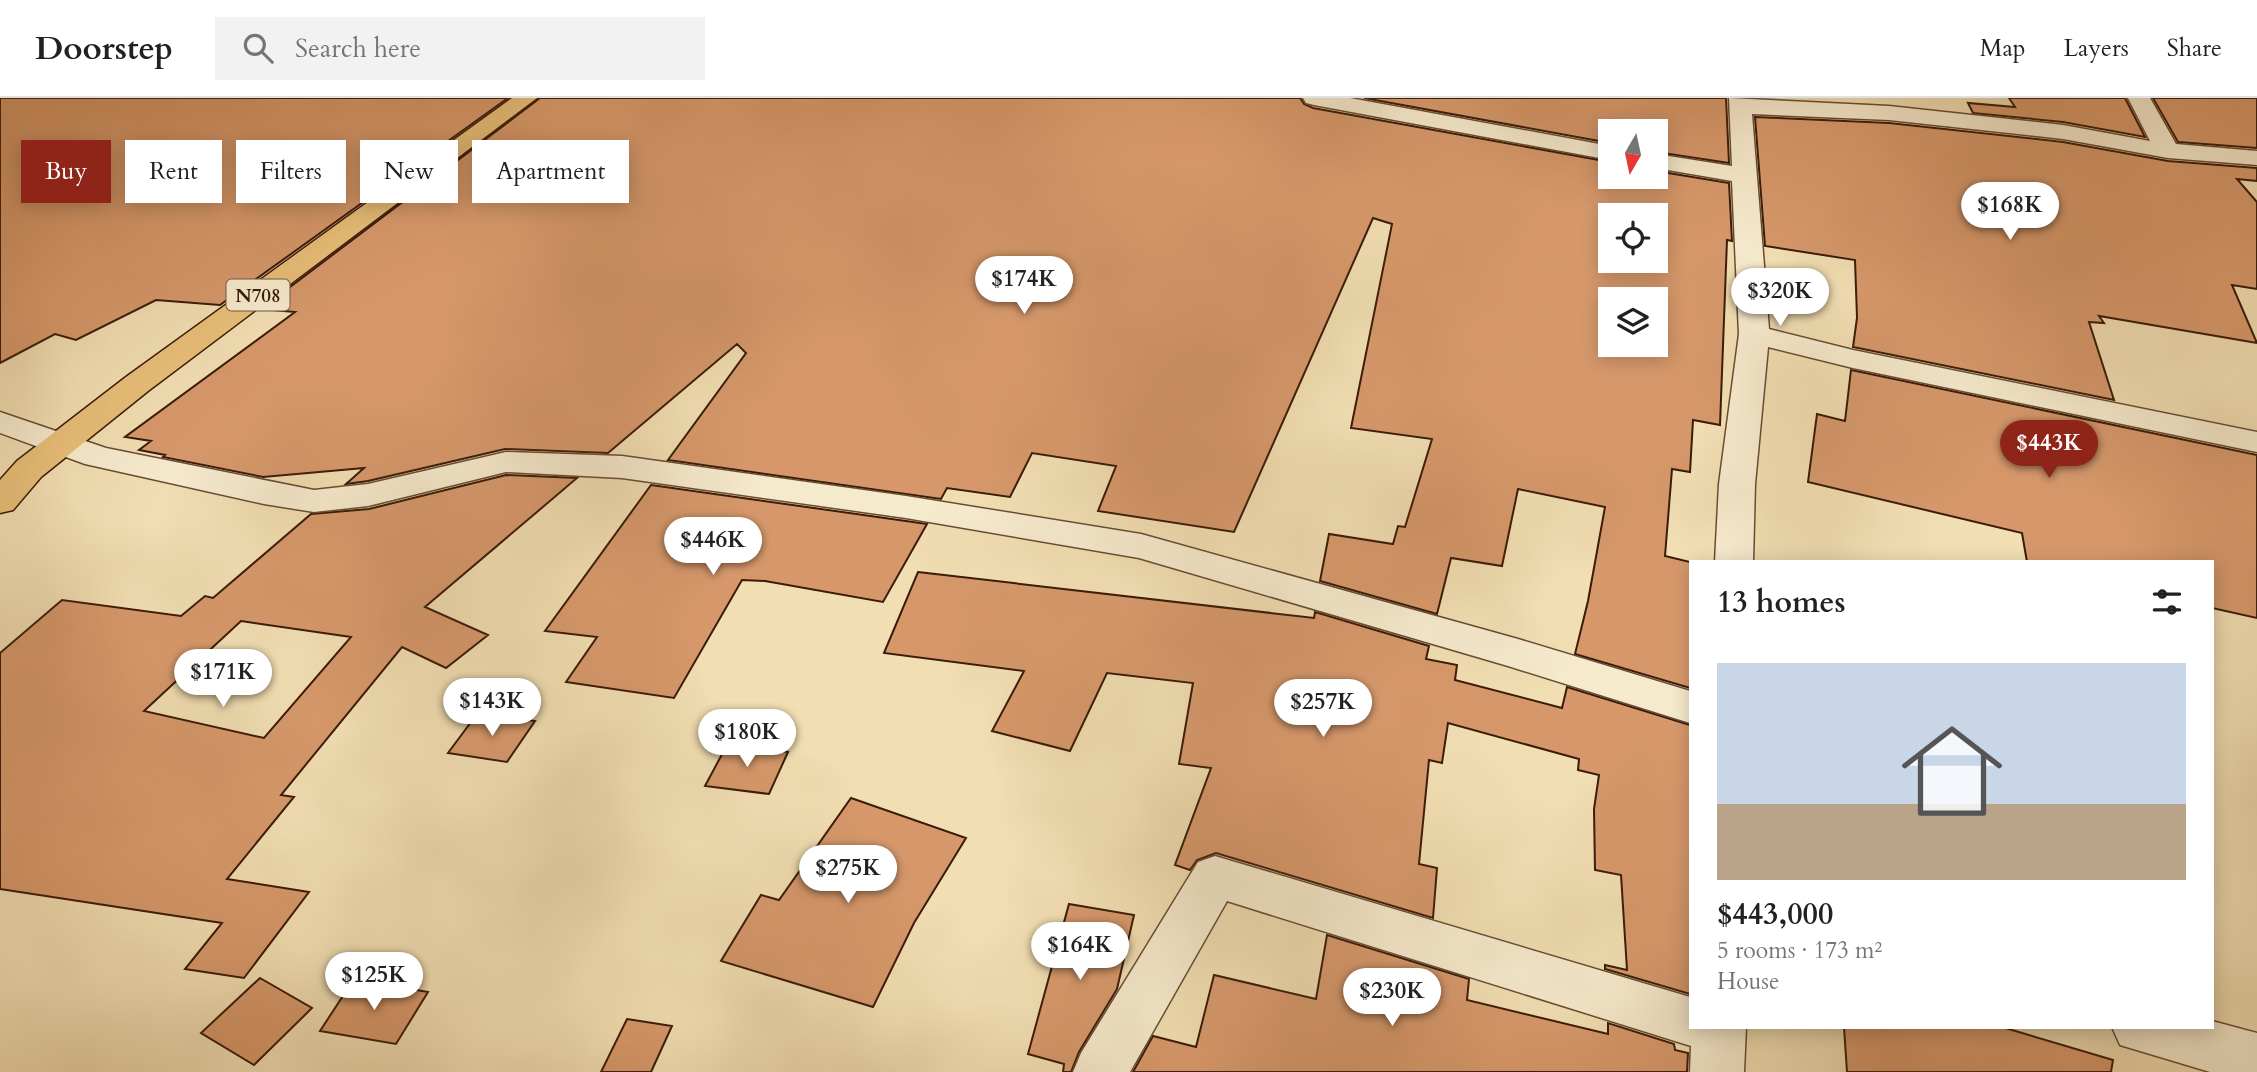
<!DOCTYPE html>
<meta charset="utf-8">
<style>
:root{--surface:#fff;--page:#f2f2f2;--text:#202124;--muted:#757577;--line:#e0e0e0;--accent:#8f2418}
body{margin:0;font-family:Cardo,serif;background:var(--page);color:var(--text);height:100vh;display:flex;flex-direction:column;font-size:26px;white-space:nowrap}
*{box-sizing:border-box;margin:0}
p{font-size:23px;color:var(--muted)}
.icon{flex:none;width:38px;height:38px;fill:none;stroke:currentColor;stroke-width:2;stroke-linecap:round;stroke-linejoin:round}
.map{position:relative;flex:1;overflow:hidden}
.panel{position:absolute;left:1689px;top:462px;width:525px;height:469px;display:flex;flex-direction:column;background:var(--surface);border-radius:0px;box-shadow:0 4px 18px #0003}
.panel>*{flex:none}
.hud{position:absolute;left:21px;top:42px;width:665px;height:63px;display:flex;gap:14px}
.needle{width:46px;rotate:189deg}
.buttons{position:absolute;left:1598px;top:21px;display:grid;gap:14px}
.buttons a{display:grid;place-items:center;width:70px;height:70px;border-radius:0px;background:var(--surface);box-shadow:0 4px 18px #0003;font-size:35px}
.price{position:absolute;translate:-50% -60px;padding:0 16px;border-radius:24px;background:#fff;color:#222;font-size:23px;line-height:46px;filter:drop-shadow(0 2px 4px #0008)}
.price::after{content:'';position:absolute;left:50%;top:42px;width:21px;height:16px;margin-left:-10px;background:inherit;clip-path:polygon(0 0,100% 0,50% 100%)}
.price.on{background:var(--accent);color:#fff}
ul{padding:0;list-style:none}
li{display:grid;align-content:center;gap:14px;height:371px;padding:0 28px}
li span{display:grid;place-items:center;height:217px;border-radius:0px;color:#555}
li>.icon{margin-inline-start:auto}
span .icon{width:126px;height:126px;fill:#fffc;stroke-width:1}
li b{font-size:30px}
h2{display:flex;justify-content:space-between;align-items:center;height:84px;padding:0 28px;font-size:30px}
.tag{padding:0 24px;border-radius:0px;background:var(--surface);box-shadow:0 4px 18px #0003;font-size:24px;line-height:63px}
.tag.on{background:var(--accent);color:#fff}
header{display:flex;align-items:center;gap:42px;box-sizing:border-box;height:98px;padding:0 35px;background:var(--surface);border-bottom:2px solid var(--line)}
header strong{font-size:33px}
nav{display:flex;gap:38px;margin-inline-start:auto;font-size:24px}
.search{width:490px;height:63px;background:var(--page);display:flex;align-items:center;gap:18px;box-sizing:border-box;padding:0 24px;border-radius:0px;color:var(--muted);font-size:26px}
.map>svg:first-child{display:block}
.building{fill:#d6986b;stroke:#3b1b09;stroke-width:2;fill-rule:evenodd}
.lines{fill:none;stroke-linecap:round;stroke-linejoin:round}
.street-casing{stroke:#684c33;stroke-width:3}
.highway-casing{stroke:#3b1b09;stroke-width:3}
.street{fill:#f6eacd;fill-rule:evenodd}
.highway{fill:#e8bf79;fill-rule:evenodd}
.labels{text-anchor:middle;stroke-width:5;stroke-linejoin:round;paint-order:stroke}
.shield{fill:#f6eacd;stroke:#735944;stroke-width:2}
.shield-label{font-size:19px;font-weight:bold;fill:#3b1b09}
</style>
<header>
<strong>Doorstep</strong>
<div class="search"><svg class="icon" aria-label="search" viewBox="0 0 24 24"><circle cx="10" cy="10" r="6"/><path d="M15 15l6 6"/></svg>Search here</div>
<nav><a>Map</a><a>Layers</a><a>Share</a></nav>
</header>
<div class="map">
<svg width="2257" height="974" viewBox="0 0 2257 974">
<rect width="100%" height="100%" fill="#f1deb2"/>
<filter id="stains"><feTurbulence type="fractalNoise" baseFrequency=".00286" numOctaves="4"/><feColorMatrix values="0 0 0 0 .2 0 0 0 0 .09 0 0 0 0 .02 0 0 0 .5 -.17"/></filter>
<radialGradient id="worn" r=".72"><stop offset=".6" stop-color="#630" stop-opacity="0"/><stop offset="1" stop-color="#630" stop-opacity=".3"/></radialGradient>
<!-- building -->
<path class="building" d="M 0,0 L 508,0 L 220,207 L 156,202 L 76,242 L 55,236 L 0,265 Z
M 540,0 L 1300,0 L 1304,6 L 1313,10 L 1610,64 L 1610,79 L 1656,79 L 1656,73 L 1729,85 L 1732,143 L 1727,142 L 1720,327 L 1693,322 L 1690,374 L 1672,371 L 1665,458 L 1690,464 L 1690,590 L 1575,556 L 1588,503 L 1605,409 L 1518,391 L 1502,468 L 1451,460 L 1437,516 L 1320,483 L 1329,436 L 1393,446 L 1398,428 L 1405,429 L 1432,341 L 1351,330 L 1392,126 L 1373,120 L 1234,434 L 1098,413 L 1116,368 L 1032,355 L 1010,399 L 947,390 L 941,401 L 668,362 L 746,255 L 737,246 L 608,355 L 505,351 L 368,383 L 346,386 L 364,370 L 263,379 L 163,359 L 165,357 L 139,352 L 151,343 L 125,339 L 295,214 L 261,211 ZM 1610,117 L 1656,117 L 1656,163 L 1610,163 ZM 1610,201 L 1656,201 L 1656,247 L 1610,247 Z
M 1364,0 L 1726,0 L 1729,65 L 1656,54 L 1656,33 L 1610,33 L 1610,45 Z
M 2009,0 L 2125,0 L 2145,39 L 2063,24 L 1973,15 L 1968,5 L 2015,9 Z
M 2153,0 L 2257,0 L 2257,50 L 2178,44 Z
M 1755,19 L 1889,25 L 2063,44 L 2168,63 L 2257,70 L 2257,83 L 2237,81 L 2257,104 L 2257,191 L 2232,187 L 2257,245 L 2099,218 L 2104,225 L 2089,224 L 2114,302 L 1853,249 L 1857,220 L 1855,162 L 1765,148 Z
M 1851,272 L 2257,357 L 2257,520 L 2212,510 L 2212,464 L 2027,464 L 2022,435 L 1808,384 L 1817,316 L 1845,323 Z
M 506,377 L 577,380 L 425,509 L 488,537 L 446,570 L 402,549 L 281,697 L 294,699 L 227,781 L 309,794 L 244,880 L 185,871 L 222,825 L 0,791 L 0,555 L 62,502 L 181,518 L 205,498 L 213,500 L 311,416 L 369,411 ZM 241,523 L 351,539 L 264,640 L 144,613 Z
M 651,387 L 906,423 L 927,426 L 883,504 L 765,483 L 742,482 L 674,600 L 566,584 L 597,539 L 545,533 Z
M 918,474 L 1314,520 L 1315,514 L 1429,548 L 1426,561 L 1457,567 L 1455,582 L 1562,610 L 1567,589 L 1690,627 L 1690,896 L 1605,871 L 1605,867 L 1627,872 L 1621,777 L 1595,772 L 1594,711 L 1599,677 L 1578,672 L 1579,661 L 1448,625 L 1442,665 L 1429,662 L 1419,766 L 1437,770 L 1433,820 L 1216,755 L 1197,762 L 1190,772 L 1175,767 L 1211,670 L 1179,666 L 1193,585 L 1107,575 L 1070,653 L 992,633 L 1024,573 L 884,555 Z
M 477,616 L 535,623 L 507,664 L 448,655 Z
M 728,645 L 788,654 L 769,696 L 705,688 Z
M 851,700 L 966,740 L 914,825 L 873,909 L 721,863 L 761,797 L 779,802 Z
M 1069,806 L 1134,817 L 1117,891 L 1079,954 L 1071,974 L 1063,974 L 1064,966 L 1028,956 Z
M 1327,837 L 1469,881 L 1467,902 L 1608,936 L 1608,925 L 1674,946 L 1675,952 L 1688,955 L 1687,974 L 1133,974 L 1153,938 L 1196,949 L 1214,877 L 1316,901 Z
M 260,880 L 312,910 L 254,967 L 201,935 Z
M 354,881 L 428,894 L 396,946 L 320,933 Z
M 627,921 L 672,928 L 651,974 L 601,974 Z
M 1844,929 L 2002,929 L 2113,962 L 2111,974 L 1847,974 Z"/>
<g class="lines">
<!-- street casing -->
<g class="street-casing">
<path id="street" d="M 1303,0 L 1350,0 L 1610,48 L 1610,62 L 1314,7 L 1306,5 Z
M 1729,0 L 1889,8 L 2063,27 L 2150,43 L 2128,0 L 2150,0 L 2176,46 L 2257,53 L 2257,67 L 2168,60 L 2063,41 L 1889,22 L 1752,16 L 1769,231 L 1853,252 L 2257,334 L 2257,354 L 1853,270 L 1768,249 L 1755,386 L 1753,464 L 1715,464 L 1719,386 L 1739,236 L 1732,83 L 1656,70 L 1656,56 L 1732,68 Z
M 0,314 L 106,350 L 314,392 L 368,386 L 506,354 L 622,358 L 906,398 L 1141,436 L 1518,541 L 1690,593 L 1690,625 L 1508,568 L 1139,460 L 906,420 L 622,380 L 506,374 L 368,408 L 314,414 L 264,406 L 85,366 L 0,335 Z
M 1215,758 L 1690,899 L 1690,929 L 1746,929 L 1744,974 L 1690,974 L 1691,948 L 1227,803 L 1130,974 L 1073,974 L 1081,955 L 1198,764 Z
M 2212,923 L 2257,935 L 2257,974 L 2210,974 L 2120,947 L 2112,929 L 2212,929 Z"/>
</g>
<!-- highway casing -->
<g class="highway-casing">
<path id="highway" d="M 512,0 L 537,0 L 148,293 L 41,379 L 13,412 L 0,415 L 0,382 L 17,363 L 126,279 Z"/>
</g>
<!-- street -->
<use href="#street" class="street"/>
<!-- highway -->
<use href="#highway" class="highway"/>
</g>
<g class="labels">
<!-- shield labels -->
<rect class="shield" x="226.5" y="181.5" width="63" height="31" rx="5"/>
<g class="shield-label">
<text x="258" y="204">N708</text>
</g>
</g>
<rect width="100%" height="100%" filter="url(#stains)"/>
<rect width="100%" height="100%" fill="url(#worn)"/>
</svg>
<div class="buttons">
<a><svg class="needle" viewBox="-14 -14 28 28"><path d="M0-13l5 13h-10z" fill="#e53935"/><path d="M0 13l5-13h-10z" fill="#757577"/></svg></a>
<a><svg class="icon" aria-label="locate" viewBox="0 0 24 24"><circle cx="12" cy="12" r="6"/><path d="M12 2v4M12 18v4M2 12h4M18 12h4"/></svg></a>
<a><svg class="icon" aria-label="layers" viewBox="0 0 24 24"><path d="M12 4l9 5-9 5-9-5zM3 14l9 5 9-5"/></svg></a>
</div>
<b class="price" style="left:2010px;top:144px">$168K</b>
<b class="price" style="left:1024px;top:218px">$174K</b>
<b class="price" style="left:1780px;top:230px">$320K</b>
<b class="price on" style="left:2049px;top:382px">$443K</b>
<b class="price" style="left:713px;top:479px">$446K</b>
<b class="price" style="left:223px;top:611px">$171K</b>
<b class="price" style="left:492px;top:640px">$143K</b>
<b class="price" style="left:1323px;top:641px">$257K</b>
<b class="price" style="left:747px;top:671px">$180K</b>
<b class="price" style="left:848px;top:807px">$275K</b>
<b class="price" style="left:1080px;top:884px">$164K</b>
<b class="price" style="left:374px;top:914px">$125K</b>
<b class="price" style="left:1392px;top:930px">$230K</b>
<div class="hud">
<a class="tag on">Buy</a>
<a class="tag">Rent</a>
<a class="tag">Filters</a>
<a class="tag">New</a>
<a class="tag">Apartment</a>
</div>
<section class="panel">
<h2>13 homes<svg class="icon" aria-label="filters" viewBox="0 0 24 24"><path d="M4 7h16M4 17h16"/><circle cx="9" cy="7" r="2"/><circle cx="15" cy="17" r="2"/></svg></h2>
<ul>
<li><span style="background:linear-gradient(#c9d6e8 65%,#b9a48a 0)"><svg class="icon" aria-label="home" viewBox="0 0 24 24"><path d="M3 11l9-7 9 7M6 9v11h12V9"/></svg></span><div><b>$443,000</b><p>5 rooms · 173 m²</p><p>House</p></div></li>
</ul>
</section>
</div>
